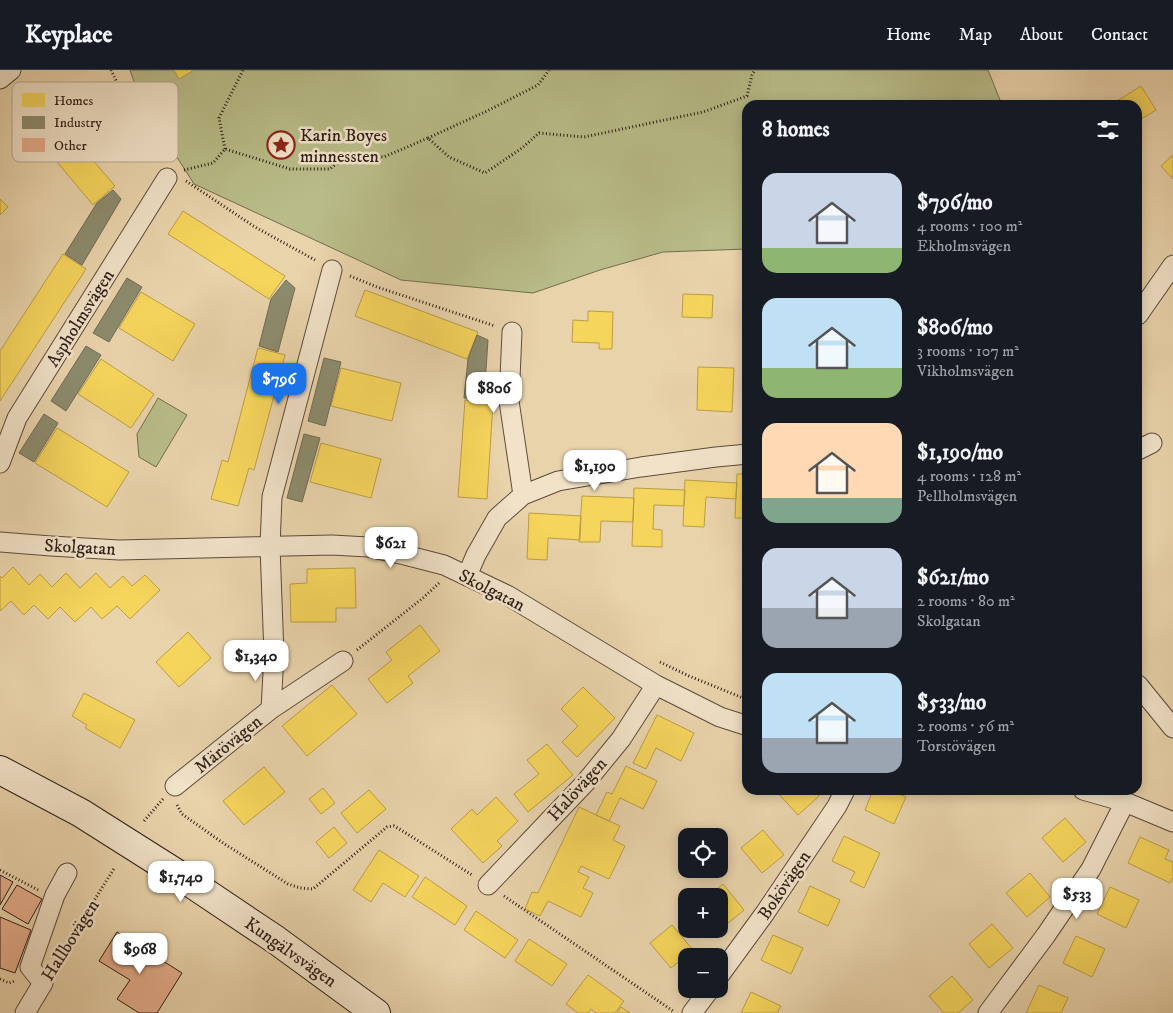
<!DOCTYPE html>
<meta charset="utf-8">
<style>
:root{--surface:#171b24;--page:#20242c;--text:#f1f3f6;--muted:#9ea1a6;--line:#363941;--accent:#1a73e8}
body{margin:0;font-family:"IM FELL DW Pica",serif;background:var(--page);color:var(--text);height:100vh;display:flex;flex-direction:column;font-size:19px;white-space:nowrap}
*{box-sizing:border-box;margin:0}
p{font-size:16px;color:var(--muted)}
.icon{flex:none;width:28px;height:28px;fill:none;stroke:currentColor;stroke-width:2;stroke-linecap:round;stroke-linejoin:round}
.map{position:relative;flex:1;overflow:hidden}
.side{position:absolute;left:742px;top:30px;width:400px;height:695px;display:flex;flex-direction:column;background:var(--surface);border-radius:15px;box-shadow:0 2px 12px #0003}
.side>*{flex:none}
.buttons{position:absolute;left:678px;top:758px;display:grid;gap:10px}
.buttons a{display:grid;place-items:center;width:50px;height:50px;border-radius:10px;background:var(--surface);box-shadow:0 2px 12px #0003;font-size:25px}
.price{position:absolute;translate:-50% -42px;padding:0 11px;border-radius:10px;background:#fff;color:#222;font-size:16px;line-height:32px;filter:drop-shadow(0 1px 2px #0008)}
.price::after{content:'';position:absolute;left:50%;top:30px;width:15px;height:11px;margin-left:-8px;background:inherit;clip-path:polygon(0 0,100% 0,50% 100%)}
.price.selected{background:var(--accent);color:#fff}
ul{padding:0;list-style:none}
li{display:flex;align-items:center;gap:15px;height:125px;padding:0 20px}
li span{display:grid;place-items:center;flex:none;width:140px;height:100px;border-radius:15px;color:#555}
li>.icon{margin-inline-start:auto}
span .icon{width:60px;height:60px;fill:#fffc;stroke-width:1}
li b{font-size:21px}
h2{display:flex;justify-content:space-between;align-items:center;height:60px;padding:0 20px;font-size:21px}
header{display:flex;align-items:center;gap:30px;box-sizing:border-box;height:70px;padding:0 25px;background:var(--surface);border-bottom:1px solid var(--line)}
header strong{font-size:24px}
nav{display:flex;gap:28px;margin-inline-start:auto;font-size:18px}
.map>svg:first-child{display:block}
.green{fill:#b8bc88;stroke:#726d50}
.homes{fill:#f6d55c;stroke:#ba9e47}
.industry{fill:#8c8c6e;stroke:#706b54}
.building{fill:#e6ae8c;stroke:#2d1e17}
.lines{fill:none;stroke-linecap:round;stroke-linejoin:round}
.minor-casing{stroke:#5c4b3c;stroke-width:21}
.secondary-casing{stroke:#2d1e17;stroke-width:30}
.path{stroke:#2d1e17;stroke-width:3;stroke-dasharray:1 2.5;stroke-linecap:butt}
.minor{stroke:#f1e2c8;stroke-width:19}
.secondary{stroke:#f1e2c8;stroke-width:28}
.labels{text-anchor:middle;stroke-width:5;stroke-linejoin:round;paint-order:stroke}
.poi-label{font-size:18px;fill:#2d1e17;stroke:#f1e2c8;text-anchor:start}
.street-label{font-size:18px;fill:#2d1e17;stroke:#f1e2c8}
.key{fill:#f1e2c8;stroke:#b6a793;stroke-width:1}
.key-label{font-size:14px;fill:#2d1e17}
</style>
<header>
<strong>Keyplace</strong>
<nav><a>Home</a><a>Map</a><a>About</a><a>Contact</a></nav>
</header>
<div class="map">
<svg width="1173" height="943" viewBox="0 0 1173 943">
<rect width="100%" height="100%" fill="#e9d3ab"/>
<filter id="stains"><feTurbulence type="fractalNoise" baseFrequency=".004" numOctaves="4"/><feColorMatrix values="0 0 0 0 .2 0 0 0 0 .09 0 0 0 0 .02 0 0 0 .5 -.17"/></filter>
<radialGradient id="worn" r=".72"><stop offset=".6" stop-color="#630" stop-opacity="0"/><stop offset="1" stop-color="#630" stop-opacity=".3"/></radialGradient>
<!-- green -->
<path class="green" d="M 130,0 L 988,0 L 1002,35 L 748,35 L 747,179 L 663,182 L 600,200 L 533,223 L 401,210 L 194,114 L 140,29 Z
M 158,328 L 187,345 L 156,397 L 139,387 L 137,364 Z"/>
<!-- homes -->
<path class="homes" d="M 174,0 L 194,0 L 179,9 Z
M 1141,16 L 1156,40 L 1138,51 L 1138,35 L 1120,35 L 1117,31 Z
M 38,26 L 115,116 L 93,135 L 17,44 Z
M 1173,85 L 1173,109 L 1161,96 Z
M 0,129 L 8,137 L 0,145 Z
M 183,141 L 285,206 L 269,229 L 168,164 Z
M 63,184 L 86,199 L 0,331 L 0,281 Z
M 365,220 L 478,262 L 467,289 L 355,246 Z
M 141,222 L 195,254 L 173,291 L 119,258 Z
M 683,224 L 713,225 L 712,248 L 682,247 Z
M 588,241 L 613,242 L 612,279 L 599,279 L 599,273 L 572,272 L 573,250 L 588,251 Z
M 258,278 L 285,285 L 254,400 L 249,398 L 238,436 L 211,429 L 222,390 L 228,392 Z
M 101,289 L 154,324 L 131,358 L 78,324 Z
M 698,297 L 734,298 L 732,342 L 697,340 Z
M 341,298 L 401,313 L 392,351 L 331,336 Z
M 465,330 L 493,332 L 487,429 L 458,427 Z
M 57,358 L 129,402 L 107,437 L 35,393 Z
M 321,373 L 381,389 L 371,428 L 310,412 Z
M 737,404 L 748,404 L 748,448 L 735,448 Z
M 685,410 L 737,413 L 736,429 L 706,427 L 704,457 L 683,456 Z
M 634,418 L 685,420 L 684,436 L 654,435 L 653,459 L 662,460 L 662,477 L 632,476 Z
M 582,426 L 634,428 L 633,452 L 601,451 L 600,472 L 579,472 Z
M 529,443 L 581,446 L 580,470 L 548,468 L 547,490 L 527,489 Z
M 13,497 L 29,515 L 40,504 L 52,517 L 66,503 L 80,518 L 96,503 L 110,518 L 123,506 L 132,516 L 145,505 L 160,520 L 130,549 L 117,536 L 102,549 L 91,537 L 75,552 L 60,537 L 48,549 L 34,535 L 24,545 L 11,531 L 0,541 L 0,506 L 2,508 Z
M 355,498 L 356,538 L 336,538 L 336,552 L 291,552 L 290,514 L 307,513 L 307,499 Z
M 420,555 L 440,581 L 408,606 L 413,613 L 387,633 L 368,609 L 392,590 L 386,582 Z
M 188,562 L 211,588 L 179,617 L 156,592 Z
M 332,615 L 357,644 L 307,686 L 282,656 Z
M 583,617 L 615,648 L 577,687 L 562,672 L 578,656 L 561,639 Z
M 84,623 L 135,650 L 120,678 L 85,658 L 87,655 L 72,646 Z
M 657,645 L 694,663 L 681,691 L 656,678 L 646,699 L 633,693 Z
M 547,674 L 573,705 L 528,742 L 514,724 L 539,704 L 527,690 Z
M 626,696 L 657,711 L 643,739 L 620,728 L 609,751 L 596,745 L 607,722 L 612,724 Z
M 264,697 L 285,722 L 244,755 L 223,731 Z
M 323,718 L 335,733 L 321,744 L 309,729 Z
M 369,720 L 386,739 L 357,763 L 341,743 Z
M 777,720 L 814,720 L 819,726 L 798,745 L 776,721 Z
M 873,720 L 890,720 L 906,727 L 894,754 L 865,740 Z
M 496,727 L 518,751 L 497,771 L 502,776 L 483,793 L 451,759 L 472,739 L 477,745 Z
M 579,737 L 620,756 L 613,770 L 625,776 L 609,809 L 581,796 L 578,802 L 589,807 L 583,818 L 593,823 L 581,847 L 548,831 L 540,846 L 525,839 L 532,822 L 538,823 Z
M 1065,748 L 1086,772 L 1063,792 L 1042,768 Z
M 334,757 L 347,773 L 329,788 L 316,772 Z
M 763,760 L 784,785 L 762,803 L 741,778 Z
M 844,766 L 880,783 L 864,818 L 850,811 L 855,802 L 832,791 Z
M 1140,767 L 1169,780 L 1165,789 L 1173,792 L 1173,807 L 1170,813 L 1128,793 Z
M 379,780 L 419,806 L 405,827 L 383,813 L 371,832 L 353,820 Z
M 1030,803 L 1050,827 L 1027,847 L 1006,823 Z
M 425,807 L 467,836 L 455,855 L 412,827 Z
M 723,814 L 744,840 L 722,858 L 719,854 L 719,826 L 709,826 Z
M 810,816 L 840,830 L 828,856 L 798,842 Z
M 1110,817 L 1139,830 L 1126,858 L 1097,844 Z
M 476,841 L 518,870 L 505,888 L 464,860 Z
M 992,854 L 1013,878 L 989,898 L 969,874 Z
M 672,855 L 693,880 L 671,898 L 650,873 Z
M 773,865 L 803,878 L 791,904 L 761,890 Z
M 1076,866 L 1105,879 L 1092,907 L 1063,893 Z
M 529,869 L 567,894 L 552,916 L 515,891 Z
M 588,905 L 624,931 L 615,943 L 596,943 L 591,939 L 588,943 L 578,943 L 566,934 Z
M 952,906 L 973,930 L 958,943 L 944,943 L 929,926 Z
M 1039,915 L 1068,928 L 1061,943 L 1026,943 Z
M 751,922 L 781,936 L 777,943 L 741,943 Z
M 621,937 L 630,943 L 617,943 Z"/>
<!-- industry -->
<path class="industry" d="M 113,120 L 121,129 L 82,195 L 65,184 L 97,133 Z
M 127,208 L 142,217 L 109,272 L 93,263 Z
M 286,210 L 295,218 L 278,282 L 259,276 L 271,229 Z
M 477,265 L 488,270 L 484,329 L 464,328 L 468,289 Z
M 86,276 L 101,285 L 66,341 L 51,331 Z
M 324,288 L 341,292 L 325,356 L 308,351 Z
M 44,344 L 58,353 L 34,392 L 19,383 Z
M 304,364 L 320,368 L 302,432 L 287,428 Z"/>
<!-- building -->
<path class="building" d="M 0,805 L 13,812 L 0,835 Z
M 17,815 L 42,829 L 28,854 L 2,839 Z
M 0,847 L 31,860 L 15,903 L 0,898 Z
M 117,862 L 182,903 L 157,943 L 139,943 L 117,929 L 130,910 L 99,891 Z"/>
<g class="lines">
<!-- minor casing -->
<g class="minor-casing">
<path id="minor" d="M 0,9 L 11,0
M 1138,245 L 1173,195
M 512,262 L 509,331 L 523,425
M 1138,380 L 1152,373
M 0,393 L 17,348 L 167,108
M 0,472 L 51,476 L 119,480 L 332,475 L 368,477 L 405,485 L 444,495 L 507,525 L 656,615 L 720,647 L 748,656
M 467,506 L 476,485 L 497,448 L 523,425 L 558,411 L 641,397 L 716,387 L 748,384
M 1138,615 L 1173,658
M 271,639 L 343,591
M 175,716 L 271,639 L 274,585 L 270,476 L 272,427 L 332,200
M 1083,720 L 1125,732 L 1173,752
M 488,815 L 585,713 L 621,669 L 656,615
M 719,906 L 765,843 L 837,736 L 845,720
M 25,943 L 43,913 L 30,897 L 55,825 L 67,803
M 692,943 L 710,919
M 988,943 L 1046,865 L 1091,799 L 1125,732"/>
</g>
<!-- secondary casing -->
<g class="secondary-casing">
<path id="secondary" d="M 0,700 L 81,743 L 179,805 L 276,870 L 376,943"/>
</g>
<!-- path -->
<path class="path" d="M 111,0 L 144,68 L 159,90
M 428,68 L 487,41 L 538,15 L 549,0
M 225,79 L 219,48 L 243,0
M 184,100 L 213,93 L 225,79 L 290,99 L 330,99 L 347,84 L 384,87 L 428,68 L 449,87 L 485,103 L 522,78 L 539,63 L 584,67 L 703,42 L 747,26 L 752,5 L 755,0
M 186,111 L 255,157 L 315,190
M 350,206 L 377,217 L 495,256
M 357,580 L 423,528 L 439,513
M 660,592 L 689,606 L 748,630
M 177,735 L 182,744 L 223,773 L 288,814 L 300,818 L 313,819 L 387,757 L 394,756 L 401,760 L 472,805
M 144,751 L 163,729
M 0,800 L 38,820
M 504,826 L 673,941
M 54,895 L 115,797
M 0,909 L 9,913 L 15,911"/>
<!-- minor -->
<use href="#minor" class="minor"/>
<!-- secondary -->
<use href="#secondary" class="secondary"/>
</g>
<!-- icons -->
<defs>
<g id="sight-ring" transform="scale(1.4375)"><circle r="9.5" fill="#f1e2c8" stroke="#8f2418" stroke-width="1.5"/><path d="M0-6L1.8-2.2L6-1.7L2.9 1.2L3.7 5.4L0 3.3L-3.7 5.4L-2.9 1.2L-6-1.7L-1.8-2.2Z" fill="#8f2418"/></g>
</defs>
<g fill-rule="evenodd">
<use href="#sight-ring" x="281" y="75"/>
</g>
<g class="labels">
<!-- poi labels -->
<g class="poi-label">
<text x="300" y="71">Karin Boyes<tspan x="300" dy="21">minnessten</tspan></text>
</g>
<!-- street labels -->
<g class="street-label">
<text transform="translate(80 248) rotate(-58)" y="6">Aspholmsvägen</text>
<text transform="translate(80 477) rotate(3)" y="6">Skolgatan</text>
<text transform="translate(492 520) rotate(27)" y="6">Skolgatan</text>
<text transform="translate(228 674) rotate(-39)" y="6">Märövägen</text>
<text transform="translate(577 719) rotate(-48)" y="6">Halövägen</text>
<text transform="translate(784 815) rotate(-56)" y="6">Bokövägen</text>
<text transform="translate(70 870) rotate(-58)" y="6">Hallbovägen</text>
<text transform="translate(291 882) rotate(35)" y="6">Kungälvsvägen</text>
</g>
</g>
<!-- legend -->
<rect x="12" y="12" width="166" height="80" rx="8" class="key"/>
<rect x="22" y="23" width="23" height="14" fill="#f6d55c"/>
<rect x="22" y="46" width="23" height="13" fill="#8c8c6e"/>
<rect x="22" y="68" width="23" height="14" fill="#e6ae8c"/>
<g class="key-label">
<text x="54" y="35">Homes</text>
<text x="54" y="57">Industry</text>
<text x="54" y="80">Other</text>
</g>
<rect width="100%" height="100%" filter="url(#stains)"/>
<rect width="100%" height="100%" fill="url(#worn)"/>
</svg>
<div class="buttons">
<a><svg class="icon" aria-label="locate" viewBox="0 0 24 24"><circle cx="12" cy="12" r="6"/><path d="M12 2v4M12 18v4M2 12h4M18 12h4"/></svg></a>
<a>+</a>
<a>−</a>
</div>
<b class="price selected" style="left:279px;top:335px">$796</b>
<b class="price" style="left:494px;top:344px">$806</b>
<b class="price" style="left:595px;top:422px">$1,190</b>
<b class="price" style="left:391px;top:499px">$621</b>
<b class="price" style="left:256px;top:612px">$1,340</b>
<b class="price" style="left:181px;top:833px">$1,740</b>
<b class="price" style="left:1077px;top:850px">$533</b>
<b class="price" style="left:140px;top:905px">$968</b>
<section class="side">
<h2>8 homes<svg class="icon" aria-label="filters" viewBox="0 0 24 24"><path d="M4 7h16M4 17h16"/><circle cx="9" cy="7" r="2"/><circle cx="15" cy="17" r="2"/></svg></h2>
<ul>
<li><span style="background:linear-gradient(#c9d6e8 75%,#8fb573 0)"><svg class="icon" aria-label="home" viewBox="0 0 24 24"><path d="M3 11l9-7 9 7M6 9v11h12V9"/></svg></span><div><b>$796/mo</b><p>4 rooms · 100 m²</p><p>Ekholmsvägen</p></div></li>
<li><span style="background:linear-gradient(#bfe0f5 70%,#8fb573 0)"><svg class="icon" aria-label="home" viewBox="0 0 24 24"><path d="M3 11l9-7 9 7M6 9v11h12V9"/></svg></span><div><b>$806/mo</b><p>3 rooms · 107 m²</p><p>Vikholmsvägen</p></div></li>
<li><span style="background:linear-gradient(#ffd9b3 75%,#7fa58c 0)"><svg class="icon" aria-label="home" viewBox="0 0 24 24"><path d="M3 11l9-7 9 7M6 9v11h12V9"/></svg></span><div><b>$1,190/mo</b><p>4 rooms · 128 m²</p><p>Pellholmsvägen</p></div></li>
<li><span style="background:linear-gradient(#c9d6e8 60%,#9aa5b1 0)"><svg class="icon" aria-label="home" viewBox="0 0 24 24"><path d="M3 11l9-7 9 7M6 9v11h12V9"/></svg></span><div><b>$621/mo</b><p>2 rooms · 80 m²</p><p>Skolgatan</p></div></li>
<li><span style="background:linear-gradient(#bfe0f5 65%,#9aa5b1 0)"><svg class="icon" aria-label="home" viewBox="0 0 24 24"><path d="M3 11l9-7 9 7M6 9v11h12V9"/></svg></span><div><b>$533/mo</b><p>2 rooms · 56 m²</p><p>Torstövägen</p></div></li>
</ul>
</section>
</div>
